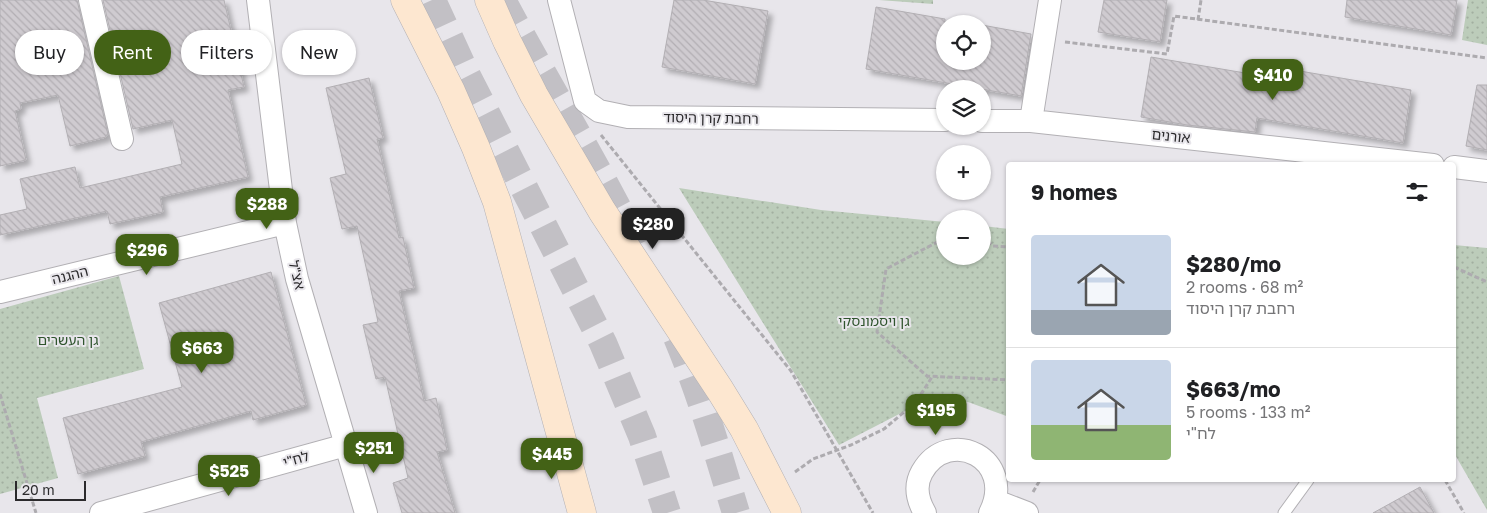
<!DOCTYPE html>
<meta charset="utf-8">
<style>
:root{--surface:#fff;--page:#f6f6f6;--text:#202124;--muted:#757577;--line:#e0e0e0;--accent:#436216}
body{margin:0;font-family:"Golos Text","Noto Sans Hebrew",sans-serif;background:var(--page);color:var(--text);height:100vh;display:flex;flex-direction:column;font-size:19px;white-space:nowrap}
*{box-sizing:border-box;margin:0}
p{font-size:16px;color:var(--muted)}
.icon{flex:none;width:28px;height:28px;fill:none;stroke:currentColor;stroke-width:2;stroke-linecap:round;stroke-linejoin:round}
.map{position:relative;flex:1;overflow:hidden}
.side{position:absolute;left:1006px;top:162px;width:450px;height:320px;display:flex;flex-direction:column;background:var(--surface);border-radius:5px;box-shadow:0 1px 4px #0004}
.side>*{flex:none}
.top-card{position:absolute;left:15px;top:30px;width:475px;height:45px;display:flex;gap:10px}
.fabs{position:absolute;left:936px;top:15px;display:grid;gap:10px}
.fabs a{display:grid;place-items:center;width:55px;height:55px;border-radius:50%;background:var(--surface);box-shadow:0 1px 4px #0004;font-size:25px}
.scale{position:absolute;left:15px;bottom:12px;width:71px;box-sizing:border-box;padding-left:5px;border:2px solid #2b2a2c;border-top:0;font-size:14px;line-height:18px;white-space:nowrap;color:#2b2a2c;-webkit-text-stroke:4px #e8e6eb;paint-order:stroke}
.price{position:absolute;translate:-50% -42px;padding:0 11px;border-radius:10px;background:var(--accent);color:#fff;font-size:16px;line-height:32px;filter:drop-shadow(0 1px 2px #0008)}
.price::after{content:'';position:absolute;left:50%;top:30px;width:15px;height:11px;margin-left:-8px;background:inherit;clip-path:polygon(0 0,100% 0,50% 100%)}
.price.selected{background:#222;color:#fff}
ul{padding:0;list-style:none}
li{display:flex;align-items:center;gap:15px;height:125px;padding:0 25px}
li+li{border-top:1px solid var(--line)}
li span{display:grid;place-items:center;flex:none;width:140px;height:100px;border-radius:5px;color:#555}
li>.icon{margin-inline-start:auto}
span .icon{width:60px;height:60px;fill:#fffc;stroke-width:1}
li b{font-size:21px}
h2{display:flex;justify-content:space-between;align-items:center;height:60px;padding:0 25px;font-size:21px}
.chip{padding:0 18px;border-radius:22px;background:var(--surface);box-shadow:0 1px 4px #0004;font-size:18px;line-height:45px}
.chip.selected{background:var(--accent);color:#fff}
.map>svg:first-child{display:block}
.grass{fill:url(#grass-dots)}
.building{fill:url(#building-back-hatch);stroke:#b2afb3;filter:url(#shadow)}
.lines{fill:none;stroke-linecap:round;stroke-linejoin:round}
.motorway-tunnel{stroke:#c2c0c5;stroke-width:28;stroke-dasharray:28 14;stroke-linecap:butt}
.service-casing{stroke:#b2b0b4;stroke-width:13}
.minor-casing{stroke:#b2b0b4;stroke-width:24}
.secondary-casing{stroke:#b2b0b4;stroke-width:29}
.path{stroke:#adabaf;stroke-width:3;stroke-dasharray:5 2.5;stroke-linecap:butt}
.service{stroke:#fff;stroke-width:11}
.minor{stroke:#fff;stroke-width:22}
.secondary{stroke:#fde7d0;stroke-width:28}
.labels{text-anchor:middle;stroke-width:4;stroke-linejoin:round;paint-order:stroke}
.street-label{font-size:14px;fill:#2b2a2c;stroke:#e8e6eb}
.park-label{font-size:14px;fill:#2f542d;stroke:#e8e6eb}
</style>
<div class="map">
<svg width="1487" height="513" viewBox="0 0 1487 513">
<defs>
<pattern id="grass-dots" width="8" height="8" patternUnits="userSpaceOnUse" patternTransform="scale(1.25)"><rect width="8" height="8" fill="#bcccba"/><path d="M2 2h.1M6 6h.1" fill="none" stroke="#a2afa0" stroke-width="1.8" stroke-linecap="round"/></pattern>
<pattern id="building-back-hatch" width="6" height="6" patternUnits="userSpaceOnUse" patternTransform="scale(1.25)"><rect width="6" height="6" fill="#cfcbd0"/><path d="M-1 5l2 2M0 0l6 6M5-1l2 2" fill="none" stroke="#b2aeb3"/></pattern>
<filter id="shadow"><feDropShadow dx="4.5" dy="4.5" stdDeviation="2.5" flood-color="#0004"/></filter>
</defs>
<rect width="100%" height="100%" fill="#e8e6eb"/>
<!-- grass -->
<path class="grass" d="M 879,0 L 933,0 L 933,4 Z
M 1468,0 L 1487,0 L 1487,45 L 1462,40 Z
M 679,188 L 821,210 L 945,222 L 945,256 L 982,256 L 983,226 L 1009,229 L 1009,417 L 968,402 L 909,409 L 839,445 Z
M 1454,245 L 1487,248 L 1487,510 L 1454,453 Z
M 119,276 L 144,369 L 37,398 L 58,478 L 0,494 L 0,309 Z"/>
<!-- building -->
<path class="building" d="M 0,0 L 77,0 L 108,135 L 106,135 L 106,137 L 70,146 L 58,95 L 20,103 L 21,109 L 15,111 L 26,160 L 0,166 Z
M 103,0 L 224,0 L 244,87 L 228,90 L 248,177 L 160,197 L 163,212 L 110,224 L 107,211 L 0,235 L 0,215 L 27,209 L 20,179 L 75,167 L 80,188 L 182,164 L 172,120 L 133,129 Z
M 674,0 L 703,0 L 768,11 L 755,84 L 662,67 Z
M 1104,0 L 1167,0 L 1160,42 L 1098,32 Z
M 1347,0 L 1457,0 L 1451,35 L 1345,17 Z
M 876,7 L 945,19 L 945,61 L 982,61 L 982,25 L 1031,34 L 1021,96 L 866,69 Z
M 1151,57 L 1292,81 L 1294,70 L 1411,90 L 1403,143 L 1257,118 L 1255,132 L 1187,125 L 1141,117 Z
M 369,78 L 383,138 L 377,139 L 399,238 L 403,237 L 414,288 L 399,291 L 424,401 L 436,398 L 447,450 L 437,452 L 455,513 L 402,513 L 393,483 L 408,478 L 385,377 L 376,379 L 363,325 L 378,322 L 357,226 L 342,229 L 330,178 L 346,174 L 326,88 Z
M 1477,85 L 1487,85 L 1487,150 L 1466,146 Z
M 271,272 L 306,405 L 253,420 L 251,411 L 141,442 L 145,456 L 78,474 L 63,418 L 182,387 L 159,303 Z
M 1420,487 L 1434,513 L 1373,513 Z"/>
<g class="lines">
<!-- motorway-tunnel -->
<path class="motorway-tunnel" d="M 432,0 L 465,72 L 603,343 L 642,436 L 667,513
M 502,0 C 548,86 599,168 642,256
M 677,337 C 701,394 718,454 736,513"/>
<!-- service casing -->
<g class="service-casing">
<path id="service" d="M 1284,513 L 1308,480"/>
</g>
<!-- minor casing -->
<g class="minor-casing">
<path id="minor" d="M 90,0 L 122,139
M 258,0 L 285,223 L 297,279 L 366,513
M 559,0 L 585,101 L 599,111 L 628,117 L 945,120
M 1050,0 L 1031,121 L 1433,165
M 982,121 L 1031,121
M 1454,167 L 1487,171
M 0,292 L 285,223
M 996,501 L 1027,513
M 101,513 L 346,445
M 925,513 C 918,501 914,486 922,472 C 949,425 1017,459 990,513"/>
</g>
<!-- secondary casing -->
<g class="secondary-casing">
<path id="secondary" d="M 405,0 L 451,91 L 476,148 L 497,202 L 582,513
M 489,0 L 507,41 L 534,95 L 602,211 L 720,390 L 744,429 L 787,513"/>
</g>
<!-- path -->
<path class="path" d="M 1198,20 L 1201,0
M 1065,42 L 1167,54 L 1174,16 L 1487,58
M 601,135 L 791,371 L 873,513
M 982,236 L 993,246 L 1009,247
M 945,238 L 886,269 L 877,332 L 927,376 L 1009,380
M 1454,267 L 1487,282
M 0,394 L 36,513
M 795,472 L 813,459 L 851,445 L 884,429 L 916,402 L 932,377
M 1445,480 L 1464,513
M 1033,492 L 1040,480"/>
<!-- service -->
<use href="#service" class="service"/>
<!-- minor -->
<use href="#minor" class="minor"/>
<!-- secondary -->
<use href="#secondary" class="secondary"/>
</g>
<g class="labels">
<!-- street labels -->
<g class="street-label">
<text transform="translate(711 118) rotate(1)" y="5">רחבת קרן היסוד</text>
<text transform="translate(1171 136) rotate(6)" y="5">אורנים</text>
<text transform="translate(70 275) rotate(-14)" y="5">ההגנה</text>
<text transform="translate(297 275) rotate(76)" y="5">אצ"ל</text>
<text transform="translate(296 459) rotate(-16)" y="5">לח"י</text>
</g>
<!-- park labels -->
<g class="park-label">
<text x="874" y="326">גן ויסמונסקי</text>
<text x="68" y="345">גן העשרים</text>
</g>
</g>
</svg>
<div class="fabs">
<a><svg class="icon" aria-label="locate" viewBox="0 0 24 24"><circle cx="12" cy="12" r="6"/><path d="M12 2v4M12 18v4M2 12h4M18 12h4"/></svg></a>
<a><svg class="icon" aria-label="layers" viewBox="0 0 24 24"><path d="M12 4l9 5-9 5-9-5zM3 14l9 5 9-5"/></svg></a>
<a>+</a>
<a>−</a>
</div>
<div class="scale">20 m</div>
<b class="price" style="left:1273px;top:101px">$410</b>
<b class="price" style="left:267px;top:230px">$288</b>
<b class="price selected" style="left:653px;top:250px">$280</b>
<b class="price" style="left:147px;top:276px">$296</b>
<b class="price" style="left:202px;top:374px">$663</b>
<b class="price" style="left:936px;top:436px">$195</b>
<b class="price" style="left:374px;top:474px">$251</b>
<b class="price" style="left:552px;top:480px">$445</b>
<b class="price" style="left:229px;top:497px">$525</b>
<div class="top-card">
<a class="chip">Buy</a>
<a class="chip selected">Rent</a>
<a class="chip">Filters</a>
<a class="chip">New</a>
</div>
<section class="side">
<h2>9 homes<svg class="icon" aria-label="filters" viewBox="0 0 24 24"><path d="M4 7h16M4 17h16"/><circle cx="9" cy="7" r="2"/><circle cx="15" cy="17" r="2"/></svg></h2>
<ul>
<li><span style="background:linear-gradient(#c9d6e8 75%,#9aa5b1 0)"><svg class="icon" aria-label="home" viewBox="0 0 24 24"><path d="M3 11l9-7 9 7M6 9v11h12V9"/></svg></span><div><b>$280/mo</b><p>2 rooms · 68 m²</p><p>רחבת קרן היסוד</p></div></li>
<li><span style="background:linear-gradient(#c9d6e8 65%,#8fb573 0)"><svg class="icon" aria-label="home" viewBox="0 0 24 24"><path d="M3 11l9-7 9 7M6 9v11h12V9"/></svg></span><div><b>$663/mo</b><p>5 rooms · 133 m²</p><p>לח&quot;י</p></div></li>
</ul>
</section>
</div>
